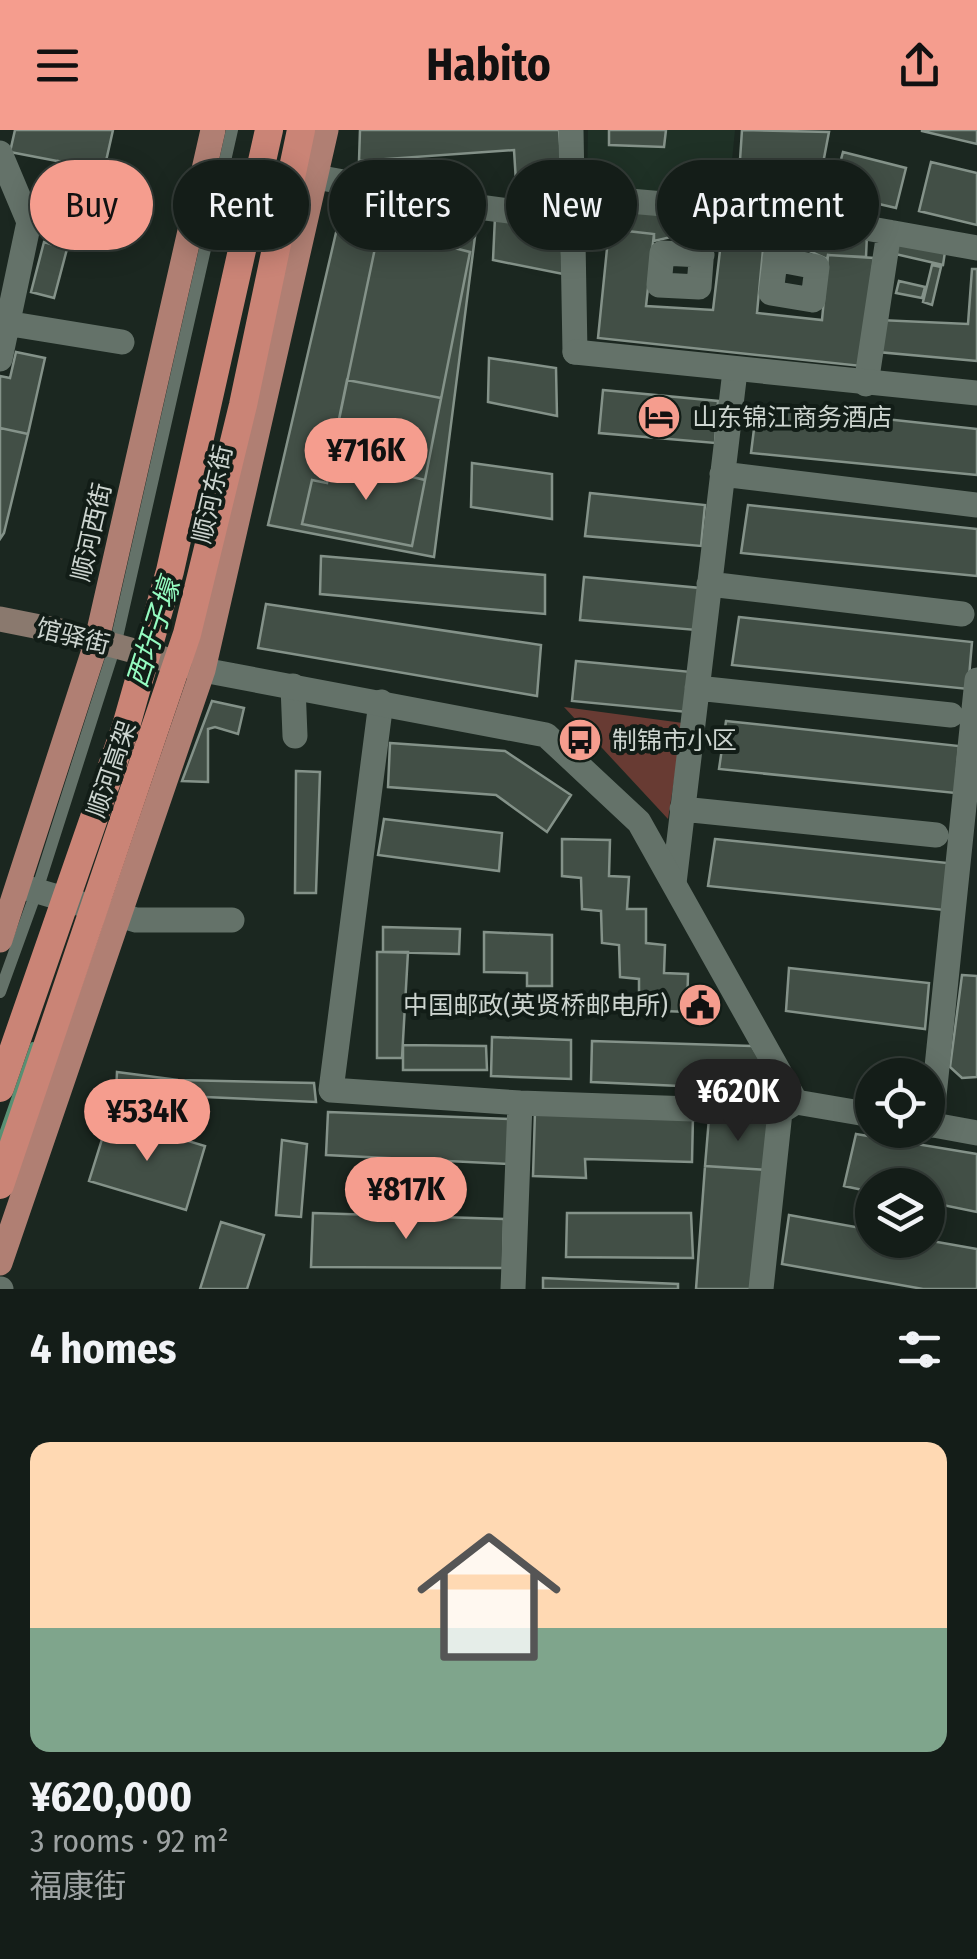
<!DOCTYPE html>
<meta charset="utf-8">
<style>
:root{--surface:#141d18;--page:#212a25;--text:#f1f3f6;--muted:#9da2a2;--line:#333b37;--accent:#f59d8e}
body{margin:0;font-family:"Fira Sans Condensed","Noto Sans SC",sans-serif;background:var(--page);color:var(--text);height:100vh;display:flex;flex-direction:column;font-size:38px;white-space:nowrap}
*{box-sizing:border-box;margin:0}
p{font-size:32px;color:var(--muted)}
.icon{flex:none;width:55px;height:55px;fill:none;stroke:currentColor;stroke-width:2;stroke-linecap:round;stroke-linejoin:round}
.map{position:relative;height:1159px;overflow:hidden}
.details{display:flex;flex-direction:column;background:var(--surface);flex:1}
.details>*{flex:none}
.guide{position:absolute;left:30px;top:30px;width:918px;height:90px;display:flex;gap:20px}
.fabs{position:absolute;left:855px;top:928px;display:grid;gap:20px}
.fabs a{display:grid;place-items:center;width:90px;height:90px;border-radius:50%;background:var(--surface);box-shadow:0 5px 25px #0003,0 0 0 2px var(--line);font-size:50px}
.price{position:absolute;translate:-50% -85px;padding:0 22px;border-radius:35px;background:var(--accent);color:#111;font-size:32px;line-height:65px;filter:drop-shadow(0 2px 5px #0008)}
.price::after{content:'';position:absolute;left:50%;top:60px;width:30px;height:22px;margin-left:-15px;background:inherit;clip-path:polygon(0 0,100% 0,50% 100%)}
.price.active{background:#222;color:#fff}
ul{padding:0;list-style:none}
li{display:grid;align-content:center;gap:20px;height:530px;padding:0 30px}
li+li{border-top:2px solid var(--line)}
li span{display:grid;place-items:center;height:310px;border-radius:20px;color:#555}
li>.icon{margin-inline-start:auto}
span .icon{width:180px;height:180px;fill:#fffc;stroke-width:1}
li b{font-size:42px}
h2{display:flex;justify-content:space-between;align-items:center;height:120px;padding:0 30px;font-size:42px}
.tag{padding:0 35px;border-radius:45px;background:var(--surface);box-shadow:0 5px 25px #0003,0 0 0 2px var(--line);font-size:35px;line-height:90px}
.tag.active{background:var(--accent);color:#111}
header{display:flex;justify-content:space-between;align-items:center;height:130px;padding:0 30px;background:var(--accent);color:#111;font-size:45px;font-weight:700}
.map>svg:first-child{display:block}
.built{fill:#1f3126}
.green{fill:#683b33}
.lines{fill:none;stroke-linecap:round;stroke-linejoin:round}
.stream{stroke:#589073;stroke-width:6}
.building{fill:#424f46;stroke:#849289;stroke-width:2.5}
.service{stroke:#647269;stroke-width:12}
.minor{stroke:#647269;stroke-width:25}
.tertiary{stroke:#647269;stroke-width:25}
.secondary{stroke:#8a796e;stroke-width:25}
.primary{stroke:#b07f73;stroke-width:25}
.trunk{stroke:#ca8476;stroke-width:28}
.labels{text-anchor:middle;stroke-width:8;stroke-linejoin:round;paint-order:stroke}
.poi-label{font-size:25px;fill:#cdd5d0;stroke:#121d17;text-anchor:start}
.street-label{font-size:25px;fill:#cdd5d0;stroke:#121d17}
.water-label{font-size:28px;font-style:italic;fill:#95fcc1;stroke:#121d17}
</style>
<header><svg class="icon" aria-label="menu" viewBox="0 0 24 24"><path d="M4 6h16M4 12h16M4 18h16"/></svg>Habito<svg class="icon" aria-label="share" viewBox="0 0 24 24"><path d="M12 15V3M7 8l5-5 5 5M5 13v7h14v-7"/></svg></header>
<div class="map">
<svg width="977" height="1159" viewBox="0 0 977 1159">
<rect width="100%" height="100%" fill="#1b2720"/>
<!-- built -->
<path class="built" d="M 588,0 L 735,0 L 728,71 L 587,56 Z"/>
<!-- green -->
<path class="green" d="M 564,577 L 683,593 L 668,689 Z"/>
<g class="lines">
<!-- stream -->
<path class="stream" d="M 0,1009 L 33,915"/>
</g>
<!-- building -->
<path class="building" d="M 15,0 L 113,0 L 104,40 L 10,22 Z
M 360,0 L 559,0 L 564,64 L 517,68 L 514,20 L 359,31 Z
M 609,0 L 666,0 L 664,17 L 609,15 Z
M 742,0 L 829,2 L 816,70 L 738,60 Z
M 977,0 L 977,14 L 922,1 L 922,0 Z
M 843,22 L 906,38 L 896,78 L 832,63 Z
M 58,31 L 104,40 L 84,99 L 39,87 Z
M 931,32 L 977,43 L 977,95 L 919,81 Z
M 345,64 L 476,99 L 434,427 L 268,395 Z
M 617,76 L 686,82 L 684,104 L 654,111 L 654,104 L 617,100 Z
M 495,87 L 561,96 L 563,144 L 493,130 Z
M 797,92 L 867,104 L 866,127 L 828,125 L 827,129 L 794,114 Z
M 723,95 L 765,99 L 757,183 L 822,190 L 828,125 L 874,128 L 861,236 L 598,208 L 609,99 L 654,104 L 646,176 L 713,180 Z
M 379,99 L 470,122 L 425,350 L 331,328 Z
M 44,112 L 67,119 L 54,168 L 31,162 Z
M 894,112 L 945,122 L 943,135 L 891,123 Z
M 932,135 L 941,137 L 932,175 L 923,172 Z
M 972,139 L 977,139 L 977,231 L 878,222 L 880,190 L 968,194 Z
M 899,151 L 925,157 L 922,168 L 896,163 Z
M 16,222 L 45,228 L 28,304 L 0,298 L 0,246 L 10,248 Z
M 489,228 L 556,238 L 557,286 L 488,272 Z
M 347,250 L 441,268 L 425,350 L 331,328 Z
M 603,260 L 718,271 L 715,313 L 599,303 Z
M 757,275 L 977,299 L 977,345 L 751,323 Z
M 0,298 L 28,304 L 4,403 L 0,409 Z
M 331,328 L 425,350 L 412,416 L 302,394 L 312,350 L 327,353 Z
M 472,333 L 552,344 L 552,389 L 471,377 Z
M 590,363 L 705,375 L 701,416 L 585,406 Z
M 748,375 L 977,399 L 977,446 L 741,423 Z
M 321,426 L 545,445 L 545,484 L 320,464 Z
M 584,447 L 700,458 L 696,500 L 580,490 Z
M 266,474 L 541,515 L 537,566 L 258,518 Z
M 739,487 L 972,512 L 968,559 L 732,535 Z
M 576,531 L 692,542 L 687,582 L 572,571 Z
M 212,571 L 244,578 L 238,604 L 215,597 L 208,599 L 208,652 L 182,651 Z
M 726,591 L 959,616 L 955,663 L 719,639 Z
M 390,613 L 505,621 L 571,665 L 547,702 L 496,665 L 388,657 Z
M 296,641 L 320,642 L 316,763 L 295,763 Z
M 384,689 L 502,703 L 499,741 L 378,725 Z
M 562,709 L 610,710 L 609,746 L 629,747 L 627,779 L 646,779 L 646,813 L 665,815 L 664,843 L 688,844 L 687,882 L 639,880 L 639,849 L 620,847 L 619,815 L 602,813 L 601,781 L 582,779 L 581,748 L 562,746 Z
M 715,709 L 948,733 L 944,780 L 708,756 Z
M 383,797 L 460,799 L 459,824 L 383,822 Z
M 484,802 L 552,805 L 552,856 L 527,856 L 527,843 L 484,842 Z
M 377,822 L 408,822 L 402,928 L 377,928 Z
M 789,838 L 929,853 L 925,899 L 786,881 Z
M 962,845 L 977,846 L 977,947 L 962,948 L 950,937 Z
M 492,907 L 571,910 L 571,949 L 491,946 Z
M 592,911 L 752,916 L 775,954 L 770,960 L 591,952 Z
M 403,915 L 486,916 L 487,940 L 403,940 Z
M 117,942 L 178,950 L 314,953 L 316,972 L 116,963 Z
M 328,982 L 509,989 L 508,1034 L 326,1025 Z
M 535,982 L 693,986 L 692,1032 L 585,1029 L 586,1048 L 533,1046 Z
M 109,987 L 205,1016 L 186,1080 L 89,1051 Z
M 709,988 L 770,991 L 766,1040 L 705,1036 Z
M 856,1004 L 977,1024 L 977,1082 L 928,1072 L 928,1055 L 872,1055 L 872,1062 L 844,1056 Z
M 282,1010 L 307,1014 L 301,1087 L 276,1085 Z
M 705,1036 L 766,1040 L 754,1159 L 696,1159 Z
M 313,1083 L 504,1089 L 503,1138 L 311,1137 Z
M 567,1083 L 691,1083 L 693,1128 L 566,1127 Z
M 789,1085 L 872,1100 L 872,1110 L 926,1110 L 977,1119 L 977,1159 L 923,1159 L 782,1134 Z
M 221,1092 L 264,1105 L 247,1159 L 200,1159 Z
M 543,1148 L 678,1154 L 678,1159 L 543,1159 Z"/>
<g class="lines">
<!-- service -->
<path class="service" d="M 0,862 L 37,760 L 115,516 L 232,0"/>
<!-- minor -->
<path class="minor" d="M 571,0 L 575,222
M 0,23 L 29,92 L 0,229
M 316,47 L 486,78 L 575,90
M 573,66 L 799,86 L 977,118
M 702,125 L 662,123 L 659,155 L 699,157 L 705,78
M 775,129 L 817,137 L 813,170 L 771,163 L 781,84
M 0,192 L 122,212
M 866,254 L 889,102
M 722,344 L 977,375
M 709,454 L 962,484
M 293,556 L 295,606
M 697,558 L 951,585
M 381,572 L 331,960 L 520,973 L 780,982 L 796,972
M 682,679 L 936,705
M 674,753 L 735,241
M 20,756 L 136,790 L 232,790
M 931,995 L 977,550
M 0,1159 L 1,1159
M 513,1159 L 520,973
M 761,1159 L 780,982"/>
<!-- tertiary -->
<path class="tertiary" d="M 575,222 L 977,263
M 203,540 L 546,605 L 639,692 L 796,972 L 872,985
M 928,994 L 977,1003"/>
<!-- secondary -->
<path class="secondary" d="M 0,489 L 60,501 L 194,537"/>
<!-- primary -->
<path class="primary" d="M 0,810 L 96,514 L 213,0
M 0,1133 L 203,540 L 326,0"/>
<!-- trunk -->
<path class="trunk" d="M 0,958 L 126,596 L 170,441 L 269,0
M 0,1055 L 187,504 L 243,275 L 301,0"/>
</g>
<!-- icons -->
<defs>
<g id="hotel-disc" transform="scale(2.25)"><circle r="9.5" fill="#f59d8e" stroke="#121d17"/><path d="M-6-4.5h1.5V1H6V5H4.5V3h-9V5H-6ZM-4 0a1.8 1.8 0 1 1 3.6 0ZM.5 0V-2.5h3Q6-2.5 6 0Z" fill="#111"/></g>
<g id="bus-disc" transform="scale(2.25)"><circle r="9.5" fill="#f59d8e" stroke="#121d17"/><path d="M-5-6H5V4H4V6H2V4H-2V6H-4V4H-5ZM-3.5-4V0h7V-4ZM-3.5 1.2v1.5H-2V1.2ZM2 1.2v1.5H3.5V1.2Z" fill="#111"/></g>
<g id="civic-disc" transform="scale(2.25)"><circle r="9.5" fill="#f59d8e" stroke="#121d17"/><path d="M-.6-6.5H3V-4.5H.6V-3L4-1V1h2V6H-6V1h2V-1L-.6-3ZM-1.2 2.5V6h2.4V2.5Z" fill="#111"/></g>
</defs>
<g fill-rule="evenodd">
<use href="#hotel-disc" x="659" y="287"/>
<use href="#bus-disc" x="580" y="610"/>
<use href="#civic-disc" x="700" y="875"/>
</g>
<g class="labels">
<!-- poi labels -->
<g class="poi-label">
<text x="692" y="296">山东锦江商务酒店</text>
<text x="612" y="619">制锦市小区</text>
<text x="668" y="884" text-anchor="end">中国邮政(英贤桥邮电所)</text>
</g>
<!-- street labels -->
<g class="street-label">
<text transform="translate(212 364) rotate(-77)" y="9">顺河东街</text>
<text transform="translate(91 402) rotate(-77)" y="9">顺河西街</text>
<text transform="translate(73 506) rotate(14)" y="9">馆驿街</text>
<text transform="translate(111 639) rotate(-71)" y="9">顺河高架</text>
</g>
<!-- water labels -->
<g class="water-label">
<text transform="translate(153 503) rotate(-72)" y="10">西圩子壕</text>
</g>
</g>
</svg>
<div class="fabs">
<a><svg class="icon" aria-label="locate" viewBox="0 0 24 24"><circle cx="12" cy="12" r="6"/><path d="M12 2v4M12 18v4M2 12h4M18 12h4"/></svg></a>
<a><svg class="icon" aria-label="layers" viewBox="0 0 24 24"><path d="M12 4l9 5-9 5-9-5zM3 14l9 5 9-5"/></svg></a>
</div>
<b class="price" style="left:366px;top:373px">¥716K</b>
<b class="price active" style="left:738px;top:1014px">¥620K</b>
<b class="price" style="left:147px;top:1034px">¥534K</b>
<b class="price" style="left:406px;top:1112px">¥817K</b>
<div class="guide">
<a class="tag active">Buy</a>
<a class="tag">Rent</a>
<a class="tag">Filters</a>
<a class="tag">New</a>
<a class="tag">Apartment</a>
</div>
</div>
<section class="details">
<h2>4 homes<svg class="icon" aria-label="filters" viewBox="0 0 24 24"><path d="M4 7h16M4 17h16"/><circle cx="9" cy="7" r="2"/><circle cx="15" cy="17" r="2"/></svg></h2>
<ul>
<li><span style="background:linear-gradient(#ffd9b3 60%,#7fa58c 0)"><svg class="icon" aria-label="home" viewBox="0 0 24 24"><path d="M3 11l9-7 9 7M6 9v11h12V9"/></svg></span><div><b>¥620,000</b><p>3 rooms · 92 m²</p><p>福康街</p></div></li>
</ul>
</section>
